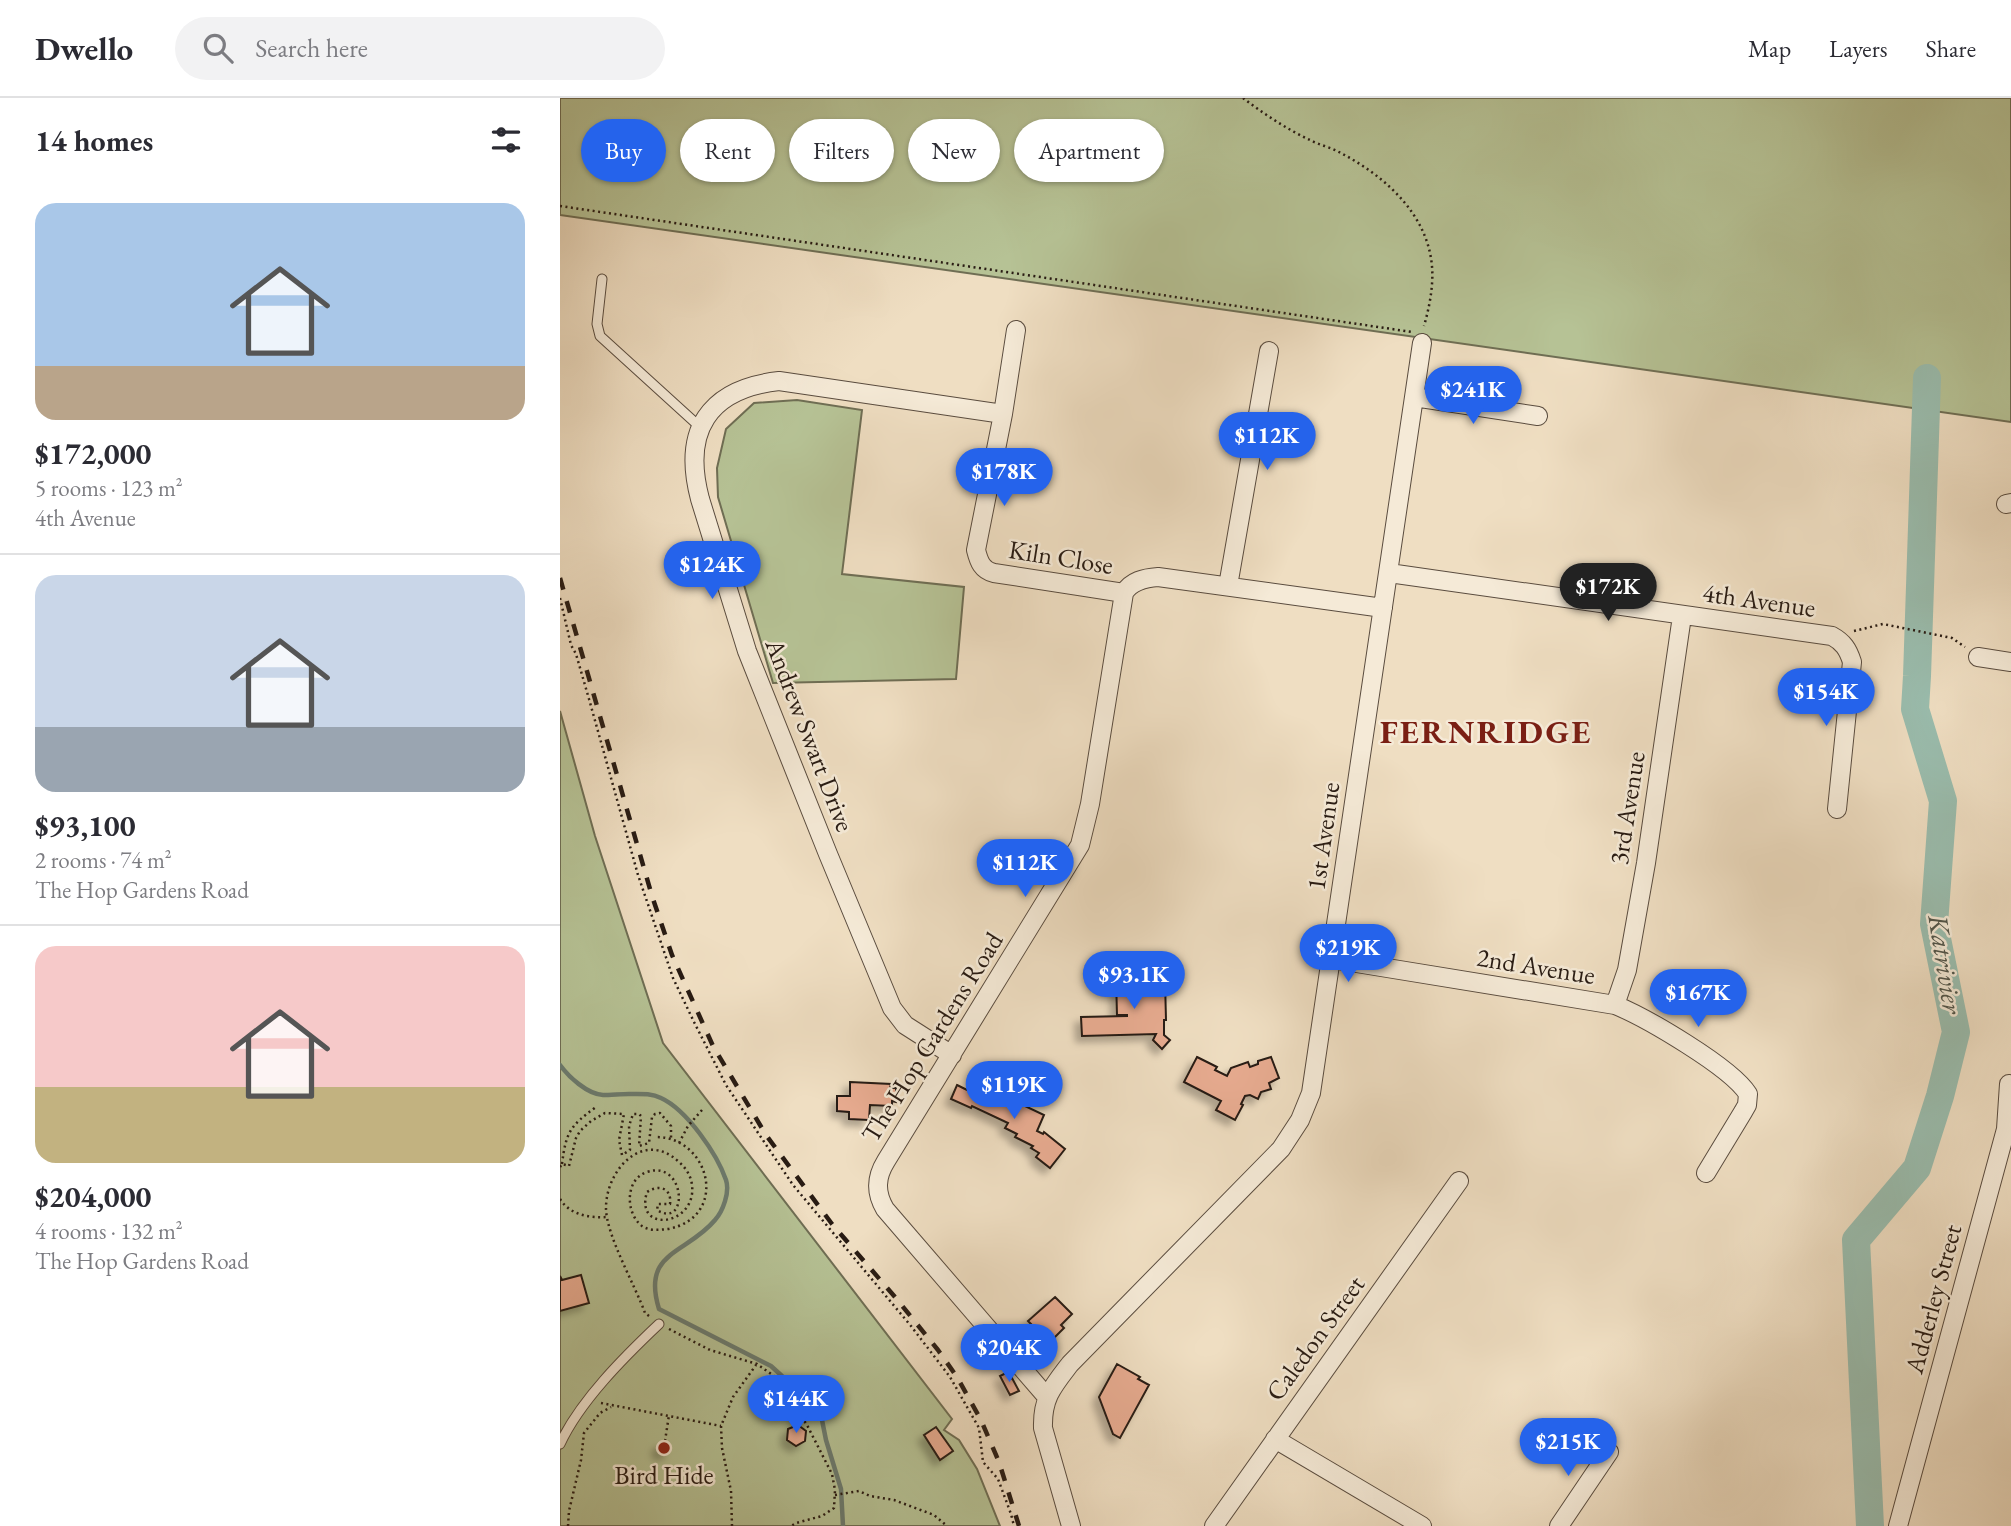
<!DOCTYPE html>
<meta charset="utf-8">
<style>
:root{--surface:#fff;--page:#f2f2f3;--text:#2b2b33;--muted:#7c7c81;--line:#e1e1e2;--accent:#2563eb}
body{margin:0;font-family:"EB Garamond",serif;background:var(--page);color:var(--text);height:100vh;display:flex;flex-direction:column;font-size:26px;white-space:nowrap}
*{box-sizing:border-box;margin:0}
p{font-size:23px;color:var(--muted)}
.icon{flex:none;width:38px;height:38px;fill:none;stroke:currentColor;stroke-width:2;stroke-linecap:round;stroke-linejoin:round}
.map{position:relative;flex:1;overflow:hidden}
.sheet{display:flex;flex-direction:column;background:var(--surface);width:560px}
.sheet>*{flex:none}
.banner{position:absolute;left:21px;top:21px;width:665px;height:63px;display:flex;gap:14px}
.price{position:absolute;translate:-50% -60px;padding:0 16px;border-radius:24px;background:var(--accent);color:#fff;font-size:23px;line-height:46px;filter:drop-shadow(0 2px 4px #0008)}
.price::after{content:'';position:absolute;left:50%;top:42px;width:21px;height:16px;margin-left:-10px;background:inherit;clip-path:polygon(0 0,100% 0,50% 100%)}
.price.current{background:#222;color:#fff}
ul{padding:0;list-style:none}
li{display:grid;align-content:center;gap:14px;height:371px;padding:0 35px}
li+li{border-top:2px solid var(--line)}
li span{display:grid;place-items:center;height:217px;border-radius:21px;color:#555}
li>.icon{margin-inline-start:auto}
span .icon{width:126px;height:126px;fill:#fffc;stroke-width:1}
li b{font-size:30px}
h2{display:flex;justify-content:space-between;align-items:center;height:84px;padding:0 35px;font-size:30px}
.chip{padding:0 24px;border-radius:32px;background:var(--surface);box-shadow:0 2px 5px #0004;font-size:24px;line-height:63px}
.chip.current{background:var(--accent);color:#fff}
header{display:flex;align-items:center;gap:42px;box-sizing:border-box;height:98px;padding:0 35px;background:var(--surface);border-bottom:2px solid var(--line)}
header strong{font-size:33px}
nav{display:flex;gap:38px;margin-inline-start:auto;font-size:24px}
.search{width:490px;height:63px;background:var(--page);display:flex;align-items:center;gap:18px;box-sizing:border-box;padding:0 24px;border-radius:38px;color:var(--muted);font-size:26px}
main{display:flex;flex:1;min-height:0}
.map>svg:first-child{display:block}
.green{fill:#b6c295;stroke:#6f6e54;stroke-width:2}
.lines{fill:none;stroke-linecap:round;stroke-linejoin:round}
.stream{stroke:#6c7c70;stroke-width:4.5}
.river{stroke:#9abdae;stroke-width:28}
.building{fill:#e7ab90;stroke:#281b13;stroke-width:2;filter:url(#shadow)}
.lane-casing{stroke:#5a4c3f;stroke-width:11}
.street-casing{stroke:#5a4c3f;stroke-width:20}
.path{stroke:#281b13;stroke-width:2.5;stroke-dasharray:2 3.5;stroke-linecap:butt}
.lane{stroke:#f5ead7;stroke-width:9}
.street{stroke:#f5ead7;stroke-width:18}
.rail{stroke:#281b13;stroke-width:4.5;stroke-dasharray:12 12;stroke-linecap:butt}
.poi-dot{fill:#8f2418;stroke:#f5ead7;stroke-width:2.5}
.labels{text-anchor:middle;stroke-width:5;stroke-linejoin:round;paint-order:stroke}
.street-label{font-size:26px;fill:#281b13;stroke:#f5ead7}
.poi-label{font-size:26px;fill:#281b13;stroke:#f5ead7}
.water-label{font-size:28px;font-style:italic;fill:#505449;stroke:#f5ead7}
.district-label{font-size:33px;font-weight:bold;letter-spacing:2px;fill:#7a1f14;stroke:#f5ead7}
</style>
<header>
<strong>Dwello</strong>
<div class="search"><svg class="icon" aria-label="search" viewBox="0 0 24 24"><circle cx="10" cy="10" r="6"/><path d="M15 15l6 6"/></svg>Search here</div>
<nav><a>Map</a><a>Layers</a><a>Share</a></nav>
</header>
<main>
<section class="sheet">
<h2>14 homes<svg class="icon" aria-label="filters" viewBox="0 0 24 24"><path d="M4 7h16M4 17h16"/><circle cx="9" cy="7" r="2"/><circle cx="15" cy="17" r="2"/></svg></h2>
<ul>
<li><span style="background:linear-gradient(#a9c7e8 75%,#b9a48a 0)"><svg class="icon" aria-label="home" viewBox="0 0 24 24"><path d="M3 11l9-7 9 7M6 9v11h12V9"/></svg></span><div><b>$172,000</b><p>5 rooms · 123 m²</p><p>4th Avenue</p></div></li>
<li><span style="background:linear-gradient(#c9d6e8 70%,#9aa5b1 0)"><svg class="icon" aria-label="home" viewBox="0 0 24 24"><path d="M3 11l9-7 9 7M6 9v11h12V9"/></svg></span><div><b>$93,100</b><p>2 rooms · 74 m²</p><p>The Hop Gardens Road</p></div></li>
<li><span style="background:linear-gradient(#f6c9c9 65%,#c2b280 0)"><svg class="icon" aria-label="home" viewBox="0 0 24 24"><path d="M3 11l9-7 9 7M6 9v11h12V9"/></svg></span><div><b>$204,000</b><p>4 rooms · 132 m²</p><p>The Hop Gardens Road</p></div></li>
</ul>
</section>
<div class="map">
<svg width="1451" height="1428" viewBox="0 0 1451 1428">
<defs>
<filter id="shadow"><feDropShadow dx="-6" dy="6" stdDeviation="3.5" flood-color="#0004"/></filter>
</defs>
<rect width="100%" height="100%" fill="#efdec2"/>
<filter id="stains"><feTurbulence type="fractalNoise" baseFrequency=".00286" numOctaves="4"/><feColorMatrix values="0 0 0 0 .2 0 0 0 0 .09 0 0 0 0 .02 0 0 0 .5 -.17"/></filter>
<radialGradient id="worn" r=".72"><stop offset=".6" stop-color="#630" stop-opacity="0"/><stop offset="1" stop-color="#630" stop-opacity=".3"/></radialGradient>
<!-- green -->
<path class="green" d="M 0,0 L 1451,0 L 1451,324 L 0,117 Z
M 237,302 L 302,312 L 282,476 L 404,489 L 396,581 L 213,585 L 158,399 L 157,370 L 166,331 L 194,305 Z
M 0,613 L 35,738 L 103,945 L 392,1321 L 384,1332 L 399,1342 L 417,1371 L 440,1428 L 0,1428 Z"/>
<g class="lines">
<!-- stream -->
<path class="stream" d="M 0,967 C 9,979 27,996 43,997 C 51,997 61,996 69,996 C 80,996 91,995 101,1000 C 127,1012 157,1056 166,1082 C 170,1094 163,1113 155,1122 C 127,1156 81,1153 99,1211 L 211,1268 L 222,1278 L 258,1302 L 266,1342 L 281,1391 L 283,1428"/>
<!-- river -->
<path class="river" d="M 1310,1428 L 1296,1142 L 1357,1070 L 1380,998 L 1396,934 L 1374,826 L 1383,703 L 1355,611 L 1357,578 L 1367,280"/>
</g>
<!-- building -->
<path class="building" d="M 581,877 L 591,879 L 591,883 L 605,883 L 606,922 L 604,922 L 604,937 L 610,942 L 602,951 L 593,942 L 596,936 L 522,938 L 521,919 L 567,918 L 567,917 L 557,917 L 556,880 L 575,879 Z
M 637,959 L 657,969 L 655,972 L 667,978 L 671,970 L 688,964 L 690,969 L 698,966 L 698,963 L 711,959 L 719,980 L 709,985 L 711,991 L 701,994 L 698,1001 L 690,997 L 685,998 L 681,1006 L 683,1007 L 675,1022 L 656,1012 L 661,1003 L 624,984 Z
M 290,984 L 331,986 L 330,990 L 336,990 L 336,1004 L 332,1003 L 332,1008 L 310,1007 L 309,1022 L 289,1021 L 289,1014 L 277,1013 L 277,998 L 290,998 Z
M 397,987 L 417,997 L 420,991 L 438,1000 L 440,996 L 484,1017 L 477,1033 L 483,1036 L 484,1034 L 505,1051 L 490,1070 L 476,1059 L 479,1055 L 471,1050 L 473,1048 L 455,1039 L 457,1036 L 445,1030 L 448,1025 L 412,1008 L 411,1010 L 391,1001 Z
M 21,1177 L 29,1205 L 0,1213 L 0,1178 L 2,1182 Z
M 495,1199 L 512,1216 L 501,1227 L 504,1230 L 490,1244 L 487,1240 L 477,1249 L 463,1235 L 472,1227 L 468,1223 Z
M 557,1266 L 580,1279 L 578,1281 L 589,1287 L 560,1340 L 553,1336 L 539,1299 Z
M 446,1275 L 450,1281 L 452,1280 L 459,1293 L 450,1297 L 440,1278 Z
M 238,1327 L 246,1333 L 245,1343 L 236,1348 L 227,1342 L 228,1331 Z
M 376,1329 L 393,1353 L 380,1362 L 364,1337 Z
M98 1350a6 6 0 1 1 12 0a6 6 0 1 1-12 0Z"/>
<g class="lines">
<!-- lane casing -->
<g class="lane-casing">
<path id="lane" d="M 42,181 L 37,226 L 40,238 L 140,329
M 0,1346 C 20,1303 64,1259 99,1226"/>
</g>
<!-- street casing -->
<g class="street-casing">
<path id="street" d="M 456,232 L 443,316 L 416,452 C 419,464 422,472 434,475 L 564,495
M 854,299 L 978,318
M 1446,406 L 1451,405
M 829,475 L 1272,538 C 1283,544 1288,551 1292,564 L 1277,711
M 668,488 L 709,253
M 1418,559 L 1451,564
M 772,861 L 1055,907 C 1085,919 1171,969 1188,996 L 1187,1007 L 1183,1014 L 1146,1075
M 1055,907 L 1067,872 L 1086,765 L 1122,518
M 392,957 L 345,927 L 332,910 L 268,756 L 187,553 L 140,401 C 122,333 148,291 219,283 L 443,316
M 486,1298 L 325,1111 C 315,1094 316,1079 326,1063 L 520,747 L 530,706 L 564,495 C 571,483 584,480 598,479 L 823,510
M 715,1341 L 862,1428
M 511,1428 L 483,1330 C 482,1300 493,1288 510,1266 L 721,1051 L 740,1022 L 751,995 L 862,245
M 654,1428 L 899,1083
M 999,1428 L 1049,1354
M 1338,1428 L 1446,1031 L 1449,986"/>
</g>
<!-- path -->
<path class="path" d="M 683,0 C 704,16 728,32 752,43 C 760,47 769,49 777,53 C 828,79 877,123 872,186 C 871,200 868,214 864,228
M 0,108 L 852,234
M 0,500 L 11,547 L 16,556 L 29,601 L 78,777 L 113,880 L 134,924 L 166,987 L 233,1087 L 351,1228 L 390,1279 L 419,1330 L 423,1364 L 438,1381 L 451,1416 L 454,1428
M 1294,533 L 1323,526 L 1392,540 L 1405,549
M 119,1045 L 128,1028 L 142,1012
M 2,1066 C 6,1034 10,1028 36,1009
M 0,1069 L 2,1066 L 9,1068 L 16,1040 L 20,1033 L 31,1023 L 45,1015 L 64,1016 L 59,1042 L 62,1057 L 70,1052 L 69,1028 L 73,1016 L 79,1016 L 81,1018 L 79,1048 L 89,1045 L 92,1019 L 95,1016 L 100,1015 L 111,1028 L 111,1042
M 0,1101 C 10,1117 29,1120 47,1119
M 89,1218 L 85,1215 C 75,1187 46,1137 46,1110 C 46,1071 84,1031 119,1064 C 126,1070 131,1078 132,1087 C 137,1128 74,1136 87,1094 C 99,1086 112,1090 110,1106 L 98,1106 L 97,1112 C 129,1132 126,1061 87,1074 C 65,1081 65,1115 82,1128 C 89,1133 99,1132 108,1131 C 170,1119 150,1039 96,1039
M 109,1231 L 150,1252 L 197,1266 L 214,1278 L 247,1327 L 272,1376 L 275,1392 L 274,1410 L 262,1418 L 236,1425 L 231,1428
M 41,1305 L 161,1328
M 105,1343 L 109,1317
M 275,1397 L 299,1393 L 310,1398 L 334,1402 L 374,1417 L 387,1428
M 8,1428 L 9,1413 L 21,1362 L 24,1335 L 40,1315 L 51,1309
M 172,1428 L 171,1393 L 162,1350 L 161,1328 L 173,1299 L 196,1267"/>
<!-- lane -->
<use href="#lane" class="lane"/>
<!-- street -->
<use href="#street" class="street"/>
<!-- rail -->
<path class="rail" d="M 0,480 L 92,798 L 112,857 L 153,948 L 206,1037 L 272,1126 L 335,1199 L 378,1252 L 397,1279 L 421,1322 L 439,1364 L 459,1428"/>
</g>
<!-- markers -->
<circle class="poi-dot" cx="104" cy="1350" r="7"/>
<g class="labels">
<!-- street labels -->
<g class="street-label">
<text transform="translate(501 459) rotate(9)" y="9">Kiln Close</text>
<text transform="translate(1199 502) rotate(8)" y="9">4th Avenue</text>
<text transform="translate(250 637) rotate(69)" y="9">Andrew Swart Drive</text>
<text transform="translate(1067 710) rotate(-81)" y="9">3rd Avenue</text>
<text transform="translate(763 738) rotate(-82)" y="9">1st Avenue</text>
<text transform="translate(976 868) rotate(9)" y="9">2nd Avenue</text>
<text transform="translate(372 939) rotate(-58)" y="9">The Hop Gardens Road</text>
<text transform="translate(1373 1201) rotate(-75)" y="9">Adderley Street</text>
<text transform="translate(755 1240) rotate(-54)" y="9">Caledon Street</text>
</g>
<!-- poi labels -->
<g class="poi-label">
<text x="104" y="1386">Bird Hide</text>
</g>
<!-- water labels -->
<g class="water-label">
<text transform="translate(1386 866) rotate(81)" y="10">Katrivier</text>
</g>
<!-- district labels -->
<g class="district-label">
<text x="926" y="645">FERNRIDGE</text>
</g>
</g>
<rect width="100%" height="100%" filter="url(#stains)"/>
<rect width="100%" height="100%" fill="url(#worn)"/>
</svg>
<b class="price" style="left:913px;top:328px">$241K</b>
<b class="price" style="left:707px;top:374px">$112K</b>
<b class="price" style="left:444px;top:410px">$178K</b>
<b class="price" style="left:152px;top:503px">$124K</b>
<b class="price current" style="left:1048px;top:525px">$172K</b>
<b class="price" style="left:1266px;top:630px">$154K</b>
<b class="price" style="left:465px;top:801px">$112K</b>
<b class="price" style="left:788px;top:886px">$219K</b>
<b class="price" style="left:574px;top:913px">$93.1K</b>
<b class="price" style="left:1138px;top:931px">$167K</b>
<b class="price" style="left:454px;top:1023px">$119K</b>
<b class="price" style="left:449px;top:1286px">$204K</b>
<b class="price" style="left:236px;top:1337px">$144K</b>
<b class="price" style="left:1008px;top:1380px">$215K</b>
<div class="banner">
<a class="chip current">Buy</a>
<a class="chip">Rent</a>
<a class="chip">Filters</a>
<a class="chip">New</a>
<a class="chip">Apartment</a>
</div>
</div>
</main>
